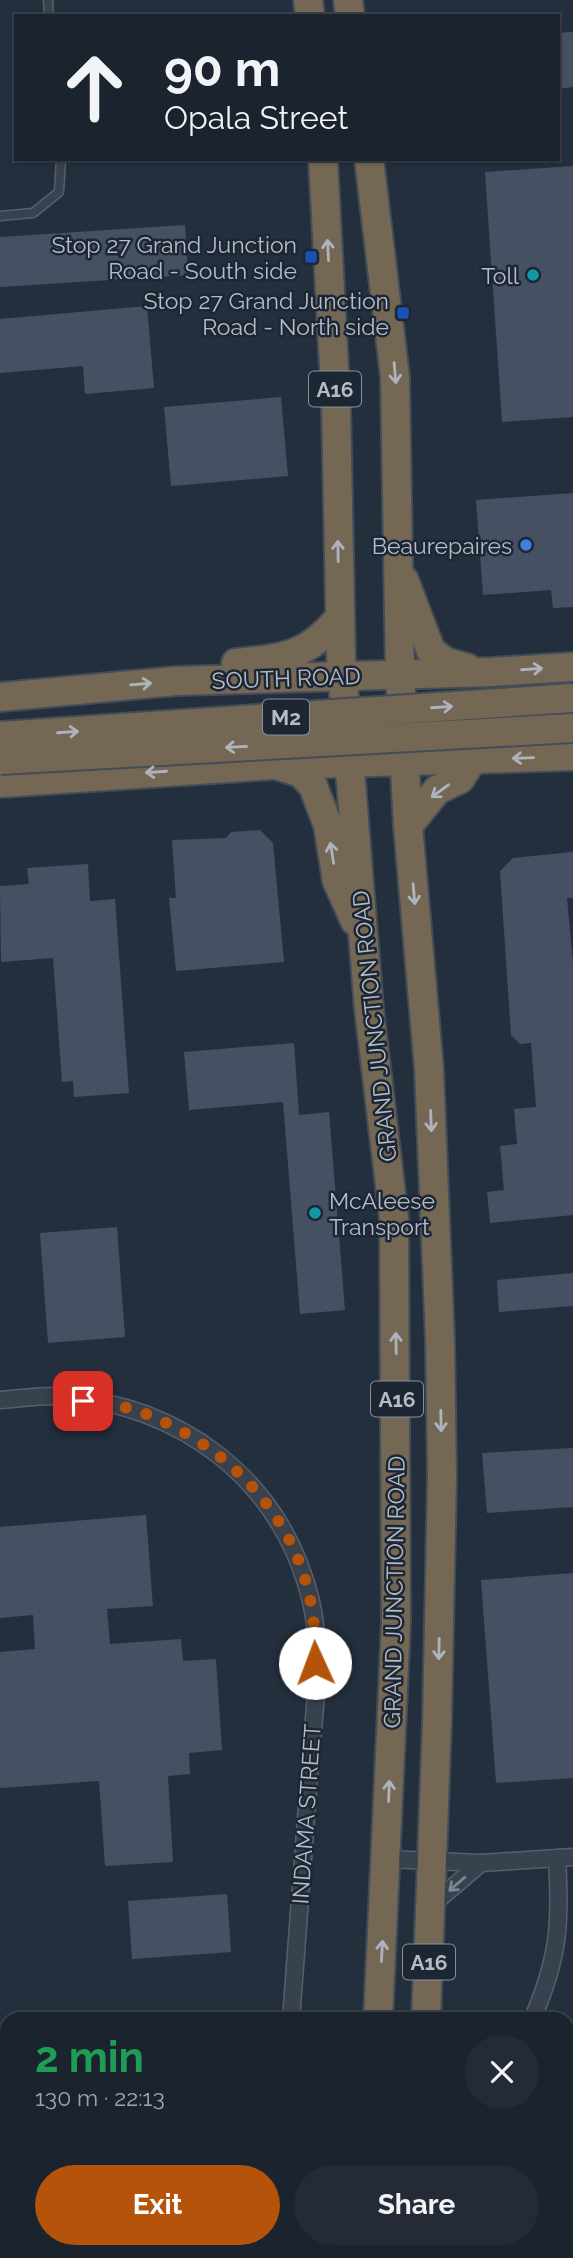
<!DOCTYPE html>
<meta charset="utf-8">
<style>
body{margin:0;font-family:Raleway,sans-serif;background:#242b36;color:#f1f3f6;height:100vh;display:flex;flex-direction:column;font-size:26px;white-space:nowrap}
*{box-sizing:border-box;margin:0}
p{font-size:23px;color:#a0a4aa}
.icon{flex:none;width:38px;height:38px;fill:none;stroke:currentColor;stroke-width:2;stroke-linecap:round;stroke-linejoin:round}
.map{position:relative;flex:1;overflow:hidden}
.sheet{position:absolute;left:0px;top:2012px;width:574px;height:247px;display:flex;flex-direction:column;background:#1b232e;border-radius:21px 21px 0 0;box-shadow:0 2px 5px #0004,0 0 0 2px #39404a}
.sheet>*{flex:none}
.guide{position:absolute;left:14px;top:14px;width:546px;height:147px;border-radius:0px;box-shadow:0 2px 5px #0004,0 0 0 2px #39404a;background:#1b232e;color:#f1f3f6;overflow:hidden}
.pin{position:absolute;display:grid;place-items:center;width:60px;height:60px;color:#fff;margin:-30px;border-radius:14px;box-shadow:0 4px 10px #0006}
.me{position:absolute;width:77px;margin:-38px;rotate:358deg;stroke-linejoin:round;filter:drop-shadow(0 0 5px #0008)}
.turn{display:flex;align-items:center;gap:24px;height:147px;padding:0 35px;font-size:32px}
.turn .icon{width:91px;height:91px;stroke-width:2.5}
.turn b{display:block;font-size:49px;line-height:60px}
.round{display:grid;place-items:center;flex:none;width:74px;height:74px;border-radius:37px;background:#242b36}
.overview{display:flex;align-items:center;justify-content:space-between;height:119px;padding:0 35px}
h1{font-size:42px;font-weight:700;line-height:52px;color:#1e9e55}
.action{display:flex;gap:14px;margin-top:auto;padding:14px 35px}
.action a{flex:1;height:80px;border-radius:42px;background:#b45309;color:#fff;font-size:28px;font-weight:700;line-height:80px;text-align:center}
.action a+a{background:#242b36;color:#f1f3f6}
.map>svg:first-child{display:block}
.building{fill:#455162}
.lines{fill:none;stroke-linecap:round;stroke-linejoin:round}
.lane-casing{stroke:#565f6c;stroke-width:11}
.street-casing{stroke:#565f6c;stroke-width:19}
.highway-casing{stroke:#434c59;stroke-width:32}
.lane{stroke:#38414e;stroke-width:8}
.street{stroke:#38414e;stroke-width:16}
.highway{stroke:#746855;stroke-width:28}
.highway-bridge-casing{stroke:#434c59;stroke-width:32;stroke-linecap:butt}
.highway-bridge{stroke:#746855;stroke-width:28}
.oneway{stroke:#aeb4bd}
.oneway2{stroke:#7c8592}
.route{stroke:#b45309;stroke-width:12;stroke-dasharray:0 21.6}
.transit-dot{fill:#1a4fb4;stroke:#1d2633;stroke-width:2.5}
.culture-dot{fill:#0f9aa8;stroke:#1d2633;stroke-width:2.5}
.shop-dot{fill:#3f7fe0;stroke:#1d2633;stroke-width:2.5}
.labels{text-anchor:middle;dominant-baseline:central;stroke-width:5;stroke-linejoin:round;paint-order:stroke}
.shield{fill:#1d2633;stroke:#878f9c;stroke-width:2}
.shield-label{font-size:21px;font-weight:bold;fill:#b4bcc9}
.poi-label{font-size:23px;fill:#b4bcc9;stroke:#1d2633;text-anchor:end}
.street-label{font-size:23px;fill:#b4bcc9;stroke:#1d2633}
</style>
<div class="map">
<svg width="573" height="2258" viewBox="0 0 573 2258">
<rect width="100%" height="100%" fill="#242f3e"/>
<g class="building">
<path d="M573 32V87L558 89V33Z"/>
<path d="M573 166V417L502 422 485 172Z"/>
<path d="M185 225 188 275 0 287V237Z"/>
<path d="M147 306 154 388 85 394 83 366 0 373V319Z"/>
<path d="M281 397 288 476 171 486 164 407Z"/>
<path d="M573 493V607L553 608 551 590 483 595 476 500Z"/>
<path d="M260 830 273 843 284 962 176 971 169 898H176L172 840 226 838 231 832Z"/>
<path d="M573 852V898H567L573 964V1215L490 1223 487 1192 504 1190 500 1146 517 1144 514 1109 536 1107 531 1043 520 1044 511 1035 500 871 513 858Z"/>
<path d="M88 864 90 901 115 899 129 1093 74 1097 73 1081 62 1082 53 958 1 962 0 886 29 884 27 868Z"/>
<path d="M294 1043 299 1115 329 1112 345 1310 300 1314 283 1102 189 1110 184 1052Z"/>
<path d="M117 1227 125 1337 48 1343 40 1233Z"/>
<path d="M573 1273V1306L499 1312 497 1280Z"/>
<path d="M573 1448V1507L487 1513 482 1453Z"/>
<path d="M146 1515 153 1606 107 1609 110 1644 181 1639 183 1661 216 1659 222 1750 189 1753 190 1774 168 1776 173 1862 105 1866 99 1781 0 1788V1652L35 1649 33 1615 0 1618V1527Z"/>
<path d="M573 1573V1778L496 1783 481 1580Z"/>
<path d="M227 1894 231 1952 132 1959 128 1901Z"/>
</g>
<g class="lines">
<defs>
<g id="lane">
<path d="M48 0 49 16"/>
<path d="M0 216 33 213 59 192 61 159"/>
</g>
<g id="street">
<path d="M0 1400C19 1399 39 1395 58 1396 182 1405 281 1479 311 1601 323 1653 314 1713 310 1765 304 1850 297 1935 291 2020"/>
<path d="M386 1859 481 1863 573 1857"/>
<path d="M432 1905 481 1863"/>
<path d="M532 2020C559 1957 561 1925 557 1858"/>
<path d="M0 2038 7 2037"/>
<path d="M495 2252 496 2258"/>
<path d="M277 2258V2252"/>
</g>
<g id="highway">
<path d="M308 0 310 16"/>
<path d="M348 0 350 16"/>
<path d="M323 159 336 405 341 657 369 1009 394 1219 396 1622 378 2020"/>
<path d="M369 159 395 377 400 674 408 826 429 1069 440 1340 442 1477 437 1722 426 2020"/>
<path d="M404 580 431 651 446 662 467 668"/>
<path d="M236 663C283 658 307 657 338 619"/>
<path d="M0 697 176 681 491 672 573 667"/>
<path d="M279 766 301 773 313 786 328 825 337 881 355 921"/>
<path d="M0 783 273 765 573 756"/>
<path d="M408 826 437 790 460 779 473 759"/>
<path d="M367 2258V2252"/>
<path d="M413 2258V2252"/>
</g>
</defs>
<use href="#lane" class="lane-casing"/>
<use href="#street" class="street-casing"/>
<use href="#highway" class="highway-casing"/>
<use href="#lane" class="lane"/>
<use href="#street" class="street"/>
<use href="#highway" class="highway"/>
<defs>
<g id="highway-bridge">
<path d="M0 736 573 698"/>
<path d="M0 760 573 728"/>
</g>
</defs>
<use href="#highway-bridge" class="highway-bridge-casing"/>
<use href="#highway-bridge" class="highway-bridge"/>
</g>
<defs><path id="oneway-shaft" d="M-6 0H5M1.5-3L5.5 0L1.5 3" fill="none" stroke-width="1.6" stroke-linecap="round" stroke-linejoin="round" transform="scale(1.75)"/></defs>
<g class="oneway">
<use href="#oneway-shaft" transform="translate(328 250) rotate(-93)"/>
<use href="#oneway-shaft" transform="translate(395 373) rotate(85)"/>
<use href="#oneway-shaft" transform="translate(338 551) rotate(-91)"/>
<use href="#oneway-shaft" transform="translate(532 669) rotate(-4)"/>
<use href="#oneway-shaft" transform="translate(141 684) rotate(-5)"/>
<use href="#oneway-shaft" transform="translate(442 707) rotate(-4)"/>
<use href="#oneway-shaft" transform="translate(68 732) rotate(-4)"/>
<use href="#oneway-shaft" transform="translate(236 747) rotate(177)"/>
<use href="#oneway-shaft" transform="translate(523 758) rotate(178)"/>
<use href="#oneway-shaft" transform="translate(156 772) rotate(176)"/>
<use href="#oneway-shaft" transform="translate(440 791) rotate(144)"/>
<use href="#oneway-shaft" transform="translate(332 853) rotate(-99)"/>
<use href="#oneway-shaft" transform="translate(414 894) rotate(85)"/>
<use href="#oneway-shaft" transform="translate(431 1121) rotate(88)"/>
<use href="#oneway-shaft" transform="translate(396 1343) rotate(-91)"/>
<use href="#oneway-shaft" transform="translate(441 1421) rotate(89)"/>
<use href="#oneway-shaft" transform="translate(439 1649) rotate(91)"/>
<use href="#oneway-shaft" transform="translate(389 1791) rotate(-88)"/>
<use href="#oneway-shaft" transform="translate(382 1951) rotate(-87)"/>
</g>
<use class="oneway2" href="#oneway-shaft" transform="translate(457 1884) rotate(139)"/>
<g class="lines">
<path class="route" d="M83 1401C100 1404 120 1405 136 1410 223 1442 294 1511 311 1604 315 1623 314 1643 315 1663"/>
</g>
<g class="transit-dot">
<rect x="304" y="250" width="14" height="14" rx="3.5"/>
<rect x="396" y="306" width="14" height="14" rx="3.5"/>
</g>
<g class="culture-dot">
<circle cx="533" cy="275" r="7"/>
<circle cx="315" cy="1213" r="7"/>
</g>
<circle class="shop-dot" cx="526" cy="545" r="7"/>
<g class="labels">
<g class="shield">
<rect x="309" y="371.5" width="52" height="35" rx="5"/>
<rect x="263" y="699.5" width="46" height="35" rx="5"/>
<rect x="371" y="1381.5" width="52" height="35" rx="5"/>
<rect x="403" y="1944.5" width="52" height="35" rx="5"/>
</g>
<g class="shield-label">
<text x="335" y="389">A16</text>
<text x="286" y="717">M2</text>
<text x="397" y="1399">A16</text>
<text x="429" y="1962">A16</text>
</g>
<g class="poi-label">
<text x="297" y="244">Stop 27 Grand Junction<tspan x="297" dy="26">Road - South side</tspan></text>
<text x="519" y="275">Toll</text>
<text x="389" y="300">Stop 27 Grand Junction<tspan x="389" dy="26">Road - North side</tspan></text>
<text x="512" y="545">Beaurepaires</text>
<text x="329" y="1200" text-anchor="start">McAleese<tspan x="329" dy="26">Transport</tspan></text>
</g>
<g class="street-label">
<text transform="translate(286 678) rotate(-2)">SOUTH ROAD</text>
<text transform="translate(374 1026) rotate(-96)">GRAND JUNCTION ROAD</text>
<text transform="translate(394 1592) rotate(-89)">GRAND JUNCTION ROAD</text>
<text transform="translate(306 1814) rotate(-86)">INDAMA STREET</text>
</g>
</g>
</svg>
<div class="pin" style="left:83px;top:1401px;background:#d93025"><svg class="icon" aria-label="arrive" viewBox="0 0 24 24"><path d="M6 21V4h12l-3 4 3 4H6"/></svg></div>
<svg class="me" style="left:315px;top:1663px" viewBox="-20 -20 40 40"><circle r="19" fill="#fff"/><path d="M0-13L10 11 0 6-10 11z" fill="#b45309"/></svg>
<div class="guide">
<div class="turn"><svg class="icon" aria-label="ahead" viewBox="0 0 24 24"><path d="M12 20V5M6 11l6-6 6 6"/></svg><div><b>90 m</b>Opala Street</div></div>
</div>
<section class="sheet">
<div class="overview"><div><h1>2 min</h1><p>130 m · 22:13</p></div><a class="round"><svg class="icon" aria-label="close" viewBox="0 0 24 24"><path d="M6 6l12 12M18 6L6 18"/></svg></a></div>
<div class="action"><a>Exit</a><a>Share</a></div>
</section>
</div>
